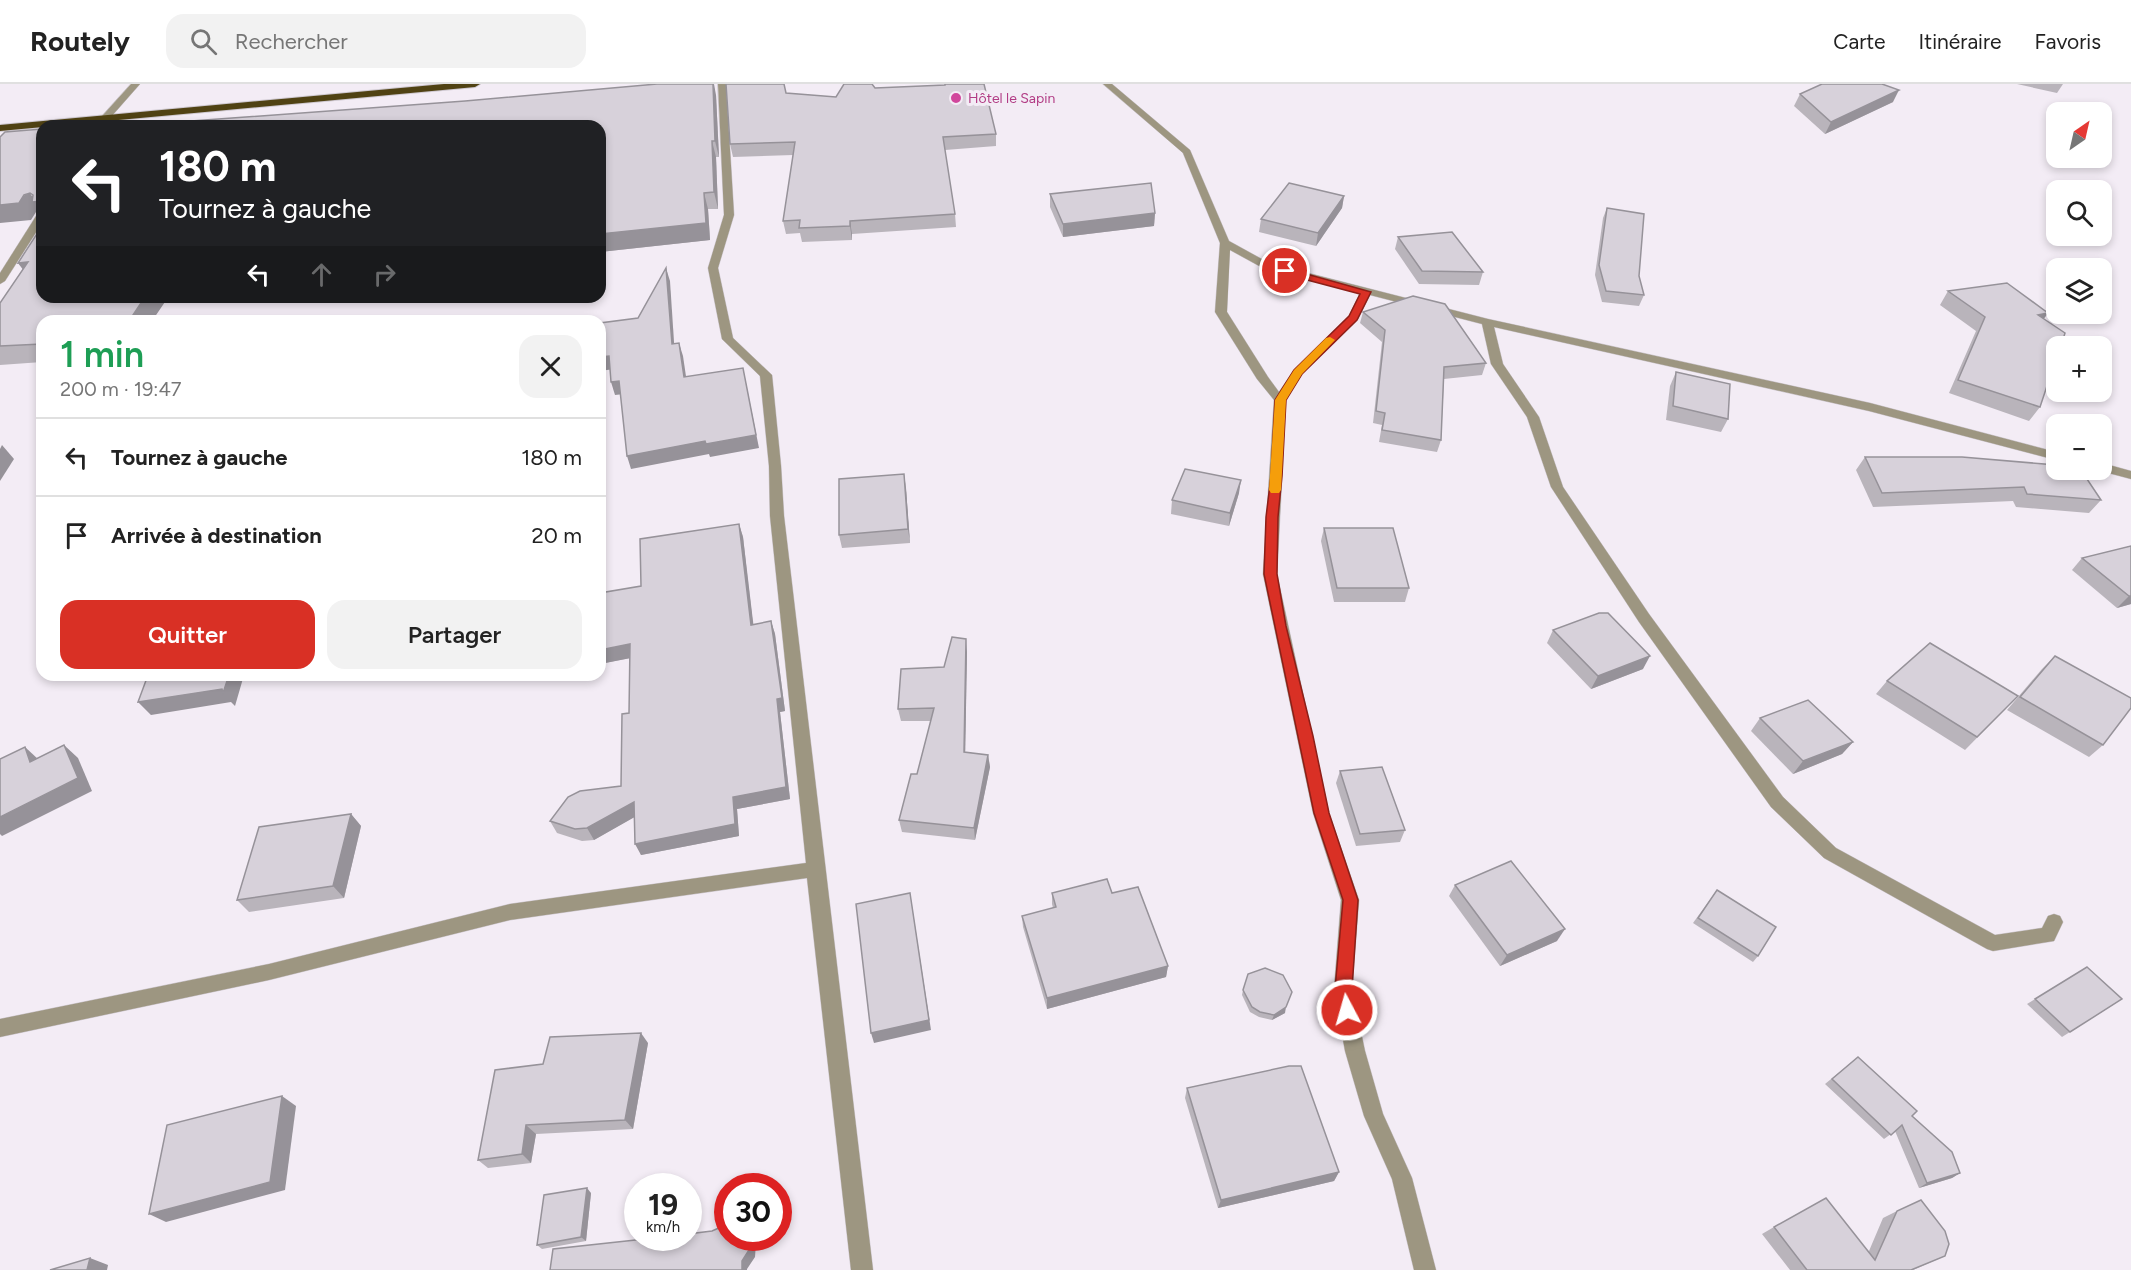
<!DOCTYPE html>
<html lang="fr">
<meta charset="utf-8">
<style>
body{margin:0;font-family:Figtree,sans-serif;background:#f2f2f2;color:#222;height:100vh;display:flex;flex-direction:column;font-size:22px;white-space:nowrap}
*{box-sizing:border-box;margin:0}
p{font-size:20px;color:#767676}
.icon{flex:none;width:33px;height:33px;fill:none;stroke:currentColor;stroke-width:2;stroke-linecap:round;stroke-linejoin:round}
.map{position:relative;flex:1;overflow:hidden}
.details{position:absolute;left:36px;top:231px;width:570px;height:366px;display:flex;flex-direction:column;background:#fff;border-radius:18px;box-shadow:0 3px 9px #0003}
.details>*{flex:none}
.hud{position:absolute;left:36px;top:36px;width:570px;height:183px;border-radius:18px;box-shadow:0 3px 9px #0003;background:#202124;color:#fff;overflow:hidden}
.needle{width:39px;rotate:34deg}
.buttons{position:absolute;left:2046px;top:18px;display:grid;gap:12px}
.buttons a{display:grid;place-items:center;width:66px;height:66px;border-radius:12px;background:#fff;box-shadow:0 3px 9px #0003;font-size:30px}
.speed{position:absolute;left:624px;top:1089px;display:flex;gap:12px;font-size:30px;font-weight:700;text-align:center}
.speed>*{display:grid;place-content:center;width:78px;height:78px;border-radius:50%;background:#fff;box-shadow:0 3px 9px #0003;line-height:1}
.speed small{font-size:15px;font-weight:400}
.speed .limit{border:9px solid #d22;background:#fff;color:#111}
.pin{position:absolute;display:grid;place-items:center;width:51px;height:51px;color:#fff;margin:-26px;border:3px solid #fff;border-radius:50%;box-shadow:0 2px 6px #0007}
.me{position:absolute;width:66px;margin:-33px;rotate:354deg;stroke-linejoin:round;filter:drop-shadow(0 0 4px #0008)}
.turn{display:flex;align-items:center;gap:21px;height:126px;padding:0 24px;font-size:27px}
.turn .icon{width:78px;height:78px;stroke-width:2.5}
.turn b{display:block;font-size:42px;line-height:51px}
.lanes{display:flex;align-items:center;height:57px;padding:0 24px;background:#0003;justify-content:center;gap:30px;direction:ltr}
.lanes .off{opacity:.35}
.round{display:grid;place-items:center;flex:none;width:63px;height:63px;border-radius:18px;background:#f2f2f2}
.summary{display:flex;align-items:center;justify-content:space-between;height:102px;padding:0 24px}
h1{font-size:36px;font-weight:600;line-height:45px;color:#1e9e55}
.action{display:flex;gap:12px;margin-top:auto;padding:12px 24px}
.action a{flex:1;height:69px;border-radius:18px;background:#d93025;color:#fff;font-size:24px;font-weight:600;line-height:69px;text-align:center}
.action a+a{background:#f2f2f2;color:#222}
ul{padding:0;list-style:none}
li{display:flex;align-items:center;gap:18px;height:78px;padding:0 24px;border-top:2px solid #e0e0e0}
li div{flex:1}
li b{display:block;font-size:22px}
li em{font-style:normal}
header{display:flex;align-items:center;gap:36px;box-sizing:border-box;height:84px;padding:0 30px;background:#fff;border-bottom:2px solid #e0e0e0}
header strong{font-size:28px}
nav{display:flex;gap:33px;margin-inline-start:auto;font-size:21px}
.search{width:420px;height:54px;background:#f2f2f2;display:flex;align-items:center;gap:15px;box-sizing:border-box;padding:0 21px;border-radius:18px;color:#767676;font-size:22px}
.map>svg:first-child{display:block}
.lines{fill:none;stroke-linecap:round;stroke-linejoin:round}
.minor-casing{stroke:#cfc9d1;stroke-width:1}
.trunk-casing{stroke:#cfc9d1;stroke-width:2}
.minor{fill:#9d9681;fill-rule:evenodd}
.trunk{fill:#504213;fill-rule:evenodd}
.wall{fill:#b9b4bb}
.shaded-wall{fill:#969299}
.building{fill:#d7d1da;stroke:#969299;stroke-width:1.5}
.route{fill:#d93025;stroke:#8d1f18;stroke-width:1.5}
.slow{fill:#f59e0b}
.hotel-dot{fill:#d1479c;stroke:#f3ecf5;stroke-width:2}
.labels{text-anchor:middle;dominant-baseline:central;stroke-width:6;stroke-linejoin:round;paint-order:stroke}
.far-hotel-label{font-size:14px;fill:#b23c85;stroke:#f3ecf5;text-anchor:start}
</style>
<header>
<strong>Routely</strong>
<div class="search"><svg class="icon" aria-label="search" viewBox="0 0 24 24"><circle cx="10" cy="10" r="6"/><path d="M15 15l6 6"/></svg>Rechercher</div>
<nav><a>Carte</a><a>Itinéraire</a><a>Favoris</a></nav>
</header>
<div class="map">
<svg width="2131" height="1186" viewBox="0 0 2131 1186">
<rect width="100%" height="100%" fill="#f3ecf5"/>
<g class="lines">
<defs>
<g id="minor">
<path d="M131 0H140L103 42H93Z"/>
<path d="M718 0H726L734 131 718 184 733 254 772 291 781 382 784 432 873 1186H851L807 794 510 836 269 896 0 953V935L269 880 510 820 806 779 770 432 769 382 760 292 722 255 708 184 724 131Z"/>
<path d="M1103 0H1112L1190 66 1229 157 1269 179 1488 235 1870 319 2056 368V376L1869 327 1494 243 1503 280 1539 333 1563 403 1649 530 1783 713 1836 764 1995 851 2042 844 2048 832 2054 830 2060 832 2063 838 2054 857 1993 867 1987 865 1824 774 1771 723 1639 538 1551 403 1527 333 1491 280 1482 240 1370 211 1358 235 1302 290 1286 316 1277 490 1329 729 1359 816 1352 905 1365 967 1383 1030 1412 1094 1436 1186H1414L1392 1095 1364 1032 1345 967 1334 905 1341 816 1313 729 1263 490 1274 316 1257 295 1215 228 1220 159 1183 69ZM1230 166 1261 183 1360 209 1349 232 1294 286 1279 308 1268 293 1227 228Z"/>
<path d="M42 128V139L5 197 0 200V189L38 129Z"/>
<path d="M2102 379 2131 387V395L2097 386H2102Z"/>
</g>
<path id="trunk" d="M444 0H480L475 3 0 47V41Z"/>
</defs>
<use href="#minor" class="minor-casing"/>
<use href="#trunk" class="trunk-casing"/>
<use href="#minor" class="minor"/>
<use href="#trunk" class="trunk"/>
</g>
<g class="wall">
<path d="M2017 0H2063L2057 9Z"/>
<path d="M945 1 996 50V62L945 66 955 130 956 143 852 150V156L802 158 800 149 786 150 783 137 793 71 733 73 730 60 786 9 836 13 875 4Z"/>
<path d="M1800 10 1893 18 1825 50 1794 22Z"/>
<path d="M716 11 719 73H716L718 125H708L710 156 600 168V42Z"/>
<path d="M1050 110 1155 129 1154 142 1063 153 1050 123Z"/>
<path d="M1344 112 1342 124 1316 162 1259 148 1261 135Z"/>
<path d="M1607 124 1644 211 1639 222 1602 218 1595 191 1603 134Z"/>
<path d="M1398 153 1483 188 1479 201 1419 200 1395 165Z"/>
<path d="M18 179 167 215 42 237V278L0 281V219L23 185Z"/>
<path d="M1948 207 2048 229 2044 235 2040 323 2029 337 1949 309 1976 247 1940 221Z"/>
<path d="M1363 228 1486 279 1482 291 1444 295 1441 356 1437 368 1379 358 1382 341 1373 339 1382 258 1360 239Z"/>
<path d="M1676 288 1728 335 1721 348 1666 336 1670 302Z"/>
<path d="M1865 373 2101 416 2089 429 2016 423 2013 417 1873 423 1856 386Z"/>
<path d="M906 404 910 459 842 464 839 451Z"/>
<path d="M1239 409 1229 442 1171 430 1172 416Z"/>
<path d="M739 440 743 453 753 541 771 537 775 550 785 627 780 628 790 715 737 725 739 752 641 771 634 733 594 756 582 757 557 749 550 737 621 702 629 629 630 574 600 580 641 502Z"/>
<path d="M1324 444 1409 504 1405 518H1334L1321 457Z"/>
<path d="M2131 462V520L2117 524 2072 486 2082 474Z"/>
<path d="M1553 546 1643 585 1591 605 1547 559Z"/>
<path d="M967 568 965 668 988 671 990 683 975 756 902 748 899 736 917 690 931 637H901L898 625Z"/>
<path d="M2055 572 2103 661 2089 673 2007 626 2042 585Z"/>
<path d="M1887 597 2018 612 1965 666 1876 610Z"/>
<path d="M1760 634 1853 658 1842 670 1793 690 1751 647Z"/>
<path d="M1340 687 1405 746 1400 758 1356 762 1336 699Z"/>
<path d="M351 730 361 742 344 814 249 828 237 816Z"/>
<path d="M1455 801 1557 857 1500 882 1449 812Z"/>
<path d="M1717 806 1758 872 1753 878 1693 839Z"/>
<path d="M1052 809H1112L1168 882 1166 893 1047 925 1023 843 1022 832 1053 824 1052 820Z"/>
<path d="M1243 906 1285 929 1272 936 1259 933 1250 928 1242 911Z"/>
<path d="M2035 915H2122L2062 953 2027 920Z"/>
<path d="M648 959 633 1045 536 1050 531 1079 488 1084 478 1076 543 980Z"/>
<path d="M1858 973 1912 1032 1960 1089 1952 1094 1919 1104 1895 1047 1884 1055 1825 1000Z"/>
<path d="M1187 1004 1339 1088 1334 1097 1218 1124 1185 1014Z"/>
<path d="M591 1109 586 1157 542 1165 537 1161Z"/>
<path d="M1897 1127 1945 1172 1913 1186H1790L1762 1150 1774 1143 1869 1167 1883 1134Z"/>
</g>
<g class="shaded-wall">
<path d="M713 0H714L716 11 719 73 715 57Z"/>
<path d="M1899 6 1893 18 1825 50 1831 38Z"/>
<path d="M712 57 716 73 718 125 714 108Z"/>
<path d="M30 109 35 117H42V131L39 127 36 128 31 136 0 139V121Z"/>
<path d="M704 109 708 125 710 156 600 168V150Z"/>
<path d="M1344 112 1342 124 1316 162 1318 149Z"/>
<path d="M1155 129 1154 142 1063 153V140Z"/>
<path d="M850 137 852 150V156L850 142Z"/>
<path d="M28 178 31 196 18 179Z"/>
<path d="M666 184 670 197 675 273 672 260Z"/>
<path d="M145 213H188L167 215 152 237H129Z"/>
<path d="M2048 229 2038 242V231Z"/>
<path d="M679 259 683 272 688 306 684 293Z"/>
<path d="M609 272 614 285 600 287V273Z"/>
<path d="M743 284 759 364 710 373 709 370 631 385 627 372Z"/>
<path d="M619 297 624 310 615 311 611 298Z"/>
<path d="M2 361 14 375 0 397V365Z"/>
<path d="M904 390 906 404 910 459 908 445Z"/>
<path d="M1241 396 1239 409 1229 442 1230 429Z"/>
<path d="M739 440 743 453 755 554 751 541Z"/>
<path d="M2129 512H2131V520L2117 524Z"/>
<path d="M771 537 775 550 785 627 780 628 790 715 737 725 739 752 641 771 635 760 733 713 777 615Z"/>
<path d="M966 555 967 568 965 681 964 668Z"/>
<path d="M630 560 636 573 600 580V566Z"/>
<path d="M1650 572 1643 585 1591 605 1598 592Z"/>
<path d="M229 591H244L235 622 231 618 151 631 138 618Z"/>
<path d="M1853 658 1842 670 1793 690 1803 677Z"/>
<path d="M64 661 78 674 92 707 2 752 0 750V733Z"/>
<path d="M25 663 39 676 30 678Z"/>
<path d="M988 671 990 683 975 756 974 744Z"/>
<path d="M634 718 640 730 594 756 587 744Z"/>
<path d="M351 730 361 742 344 814 333 802Z"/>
<path d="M910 809 931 946 874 959 871 949Z"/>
<path d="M1565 845 1557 857 1500 882 1507 871Z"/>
<path d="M1168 882 1166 893 1047 925V914Z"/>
<path d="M1286 923 1285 929 1272 936 1274 931Z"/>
<path d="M641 949 648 959 633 1045 625 1036Z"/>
<path d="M282 1012 296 1022 285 1106 166 1138 149 1130Z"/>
<path d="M526 1041 536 1050 531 1079 522 1070Z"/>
<path d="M1339 1088 1334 1097 1218 1124 1221 1116Z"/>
<path d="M1960 1089 1952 1094 1919 1104 1927 1099Z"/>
<path d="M587 1104 591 1109 586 1157 581 1153Z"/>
<path d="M750 1154H751L756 1159 755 1173 747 1185V1186H742V1177Z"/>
<path d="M90 1174 108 1181 107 1186H87Z"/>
</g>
<g class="building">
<path d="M657 0H713L715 57H712L714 108 704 109 706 139 600 150V42H143L191 37 465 17Z"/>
<path d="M726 0H784L786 9 836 13 844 0H872L875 4 945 1V0H984L996 50 943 53 955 130 850 137V142L799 144 800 136 783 137 795 58 730 60Z"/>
<path d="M1822 0H1882L1899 6 1831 38 1800 10Z"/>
<path d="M42 45V117L32 118 33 111 30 109 24 111 19 119 0 121V53L5 48Z"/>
<path d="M1151 99 1155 129 1063 140 1050 110Z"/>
<path d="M1289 99 1344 112 1318 149 1261 135Z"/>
<path d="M1607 124 1644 130 1639 192 1644 211 1606 207 1599 181Z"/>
<path d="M42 142V213H145L129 237H42V260L0 262V219L28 178 18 179Z"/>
<path d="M1452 148 1483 188 1422 187 1398 153Z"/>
<path d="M666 184 672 260 679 259 684 293 743 284 756 351 706 360 705 357 627 372 619 297 611 298 609 272 600 273V239L638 234Z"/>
<path d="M2007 199 2048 229 2038 231 2065 249 2061 262H2056V275L2040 323 1958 296 1985 233 1948 207Z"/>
<path d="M1413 212 1445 220 1486 279 1444 283 1441 356 1382 346 1385 329 1376 327 1385 246 1363 228Z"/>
<path d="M1676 288 1730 300 1728 335 1673 322Z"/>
<path d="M1865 373H1962L2056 381V386H2081L2101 416 2027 410 2024 403 1882 409Z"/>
<path d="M1185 385 1241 396 1230 429 1172 416Z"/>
<path d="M904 390 908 445 839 451V395Z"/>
<path d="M739 440 751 541 771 537 782 614 777 615 786 703 733 713 735 740 635 760 634 718 587 744 575 745 550 737 568 713 580 707 621 702 622 630 629 629 630 560 600 566V509L641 502 640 455Z"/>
<path d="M1324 444H1393L1409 504H1337Z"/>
<path d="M2131 462V512H2129L2082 474Z"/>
<path d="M1599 529H1608L1650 572 1598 592 1553 546Z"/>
<path d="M952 553 966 555 964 668 988 671 974 744 899 736 911 690H917L934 624 898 625 901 585 944 583Z"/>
<path d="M1930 559 2018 612 1977 653 1887 597Z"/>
<path d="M2055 572 2131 614V624L2103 661 2020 613Z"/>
<path d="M148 591H229L223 609 222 605 138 618Z"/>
<path d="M1808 616 1853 658 1803 677 1760 634Z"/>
<path d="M64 661 78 694 0 733V675L25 663 30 678Z"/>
<path d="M1382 683 1405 746 1360 750 1340 687Z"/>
<path d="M351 730 333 802 237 816 259 743Z"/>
<path d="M1511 777 1565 845 1507 871 1455 801Z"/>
<path d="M1107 795 1112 809 1138 803 1168 882 1047 914 1022 832 1056 823 1052 809Z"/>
<path d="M1717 806 1776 843 1758 872 1698 834Z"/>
<path d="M910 809 929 936 871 949 856 820Z"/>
<path d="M2087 883 2122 915 2070 948 2035 915Z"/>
<path d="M1265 884 1283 891 1292 908 1286 923 1274 931 1260 928 1252 923 1243 906 1248 890Z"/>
<path d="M641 949 625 1036 526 1041 522 1070 478 1076 495 986 543 980 550 953Z"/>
<path d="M1858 973 1917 1027 1912 1032 1952 1068 1960 1089 1927 1099 1902 1041 1891 1051 1832 995Z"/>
<path d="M1289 982H1301L1339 1088 1221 1116 1187 1004Z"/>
<path d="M282 1012 270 1098 149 1130 167 1041Z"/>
<path d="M587 1104 581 1153 537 1161 544 1111Z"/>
<path d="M1826 1114 1875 1176 1897 1127 1921 1116 1945 1147 1949 1160 1945 1172 1911 1186H1807L1774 1143Z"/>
<path d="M728 1140V1154H750L749 1166 742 1177V1186H550L553 1165 654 1154H688V1150L712 1147Z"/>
<path d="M90 1174 87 1186H50Z"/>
</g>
<path class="route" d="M1285 184 1371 208 1357 236 1302 290 1286 316 1282 392 1278 433 1277 490 1286 542 1313 652 1329 729 1358 816 1352 905 1356 926 1353 931 1347 934 1341 931 1335 905 1343 816 1314 729 1264 490 1266 433 1271 392 1275 316 1294 286 1349 232 1360 210 1281 189 1280 187Z"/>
<path class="slow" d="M1330 253 1335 256 1302 290 1286 316 1281 406 1279 409H1271L1269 406 1275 316 1294 286 1326 254Z"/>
<circle class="hotel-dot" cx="956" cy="14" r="6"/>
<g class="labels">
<g class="far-hotel-label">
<text x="968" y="14">Hôtel le Sapin</text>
</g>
</g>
</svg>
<div class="buttons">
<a><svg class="needle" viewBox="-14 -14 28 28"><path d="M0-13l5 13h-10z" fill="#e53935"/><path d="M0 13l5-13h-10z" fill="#767676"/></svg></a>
<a><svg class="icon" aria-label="search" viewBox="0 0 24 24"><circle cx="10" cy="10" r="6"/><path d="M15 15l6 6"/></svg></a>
<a><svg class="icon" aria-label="layers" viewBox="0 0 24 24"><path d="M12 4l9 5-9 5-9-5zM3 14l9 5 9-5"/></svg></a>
<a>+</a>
<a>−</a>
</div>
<div class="speed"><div>19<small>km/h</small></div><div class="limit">30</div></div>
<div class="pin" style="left:1285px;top:187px;background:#d93025"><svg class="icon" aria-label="arrive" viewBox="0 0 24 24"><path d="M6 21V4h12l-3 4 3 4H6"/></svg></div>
<svg class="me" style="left:1347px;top:926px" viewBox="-20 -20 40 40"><circle r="17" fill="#d93025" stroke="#fff" stroke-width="3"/><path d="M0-11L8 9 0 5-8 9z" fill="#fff"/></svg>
<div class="hud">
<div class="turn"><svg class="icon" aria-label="left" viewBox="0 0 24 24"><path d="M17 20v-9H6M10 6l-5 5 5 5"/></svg><div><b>180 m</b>Tournez à gauche</div></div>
<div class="lanes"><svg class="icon" aria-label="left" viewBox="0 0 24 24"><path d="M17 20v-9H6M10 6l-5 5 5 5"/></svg><svg class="icon off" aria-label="ahead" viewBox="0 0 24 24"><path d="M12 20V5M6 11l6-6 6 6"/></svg><svg class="icon off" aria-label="right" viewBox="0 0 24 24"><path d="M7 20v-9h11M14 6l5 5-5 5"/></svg></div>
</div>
<section class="details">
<div class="summary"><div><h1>1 min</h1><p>200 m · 19:47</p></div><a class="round"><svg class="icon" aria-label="close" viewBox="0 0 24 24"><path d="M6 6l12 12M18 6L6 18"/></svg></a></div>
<ul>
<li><svg class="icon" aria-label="left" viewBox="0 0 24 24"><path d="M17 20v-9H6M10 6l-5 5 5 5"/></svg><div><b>Tournez à gauche</b></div><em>180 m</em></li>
<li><svg class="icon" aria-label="arrive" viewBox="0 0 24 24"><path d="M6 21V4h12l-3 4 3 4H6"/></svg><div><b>Arrivée à destination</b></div><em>20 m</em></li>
</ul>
<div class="action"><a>Quitter</a><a>Partager</a></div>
</section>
</div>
